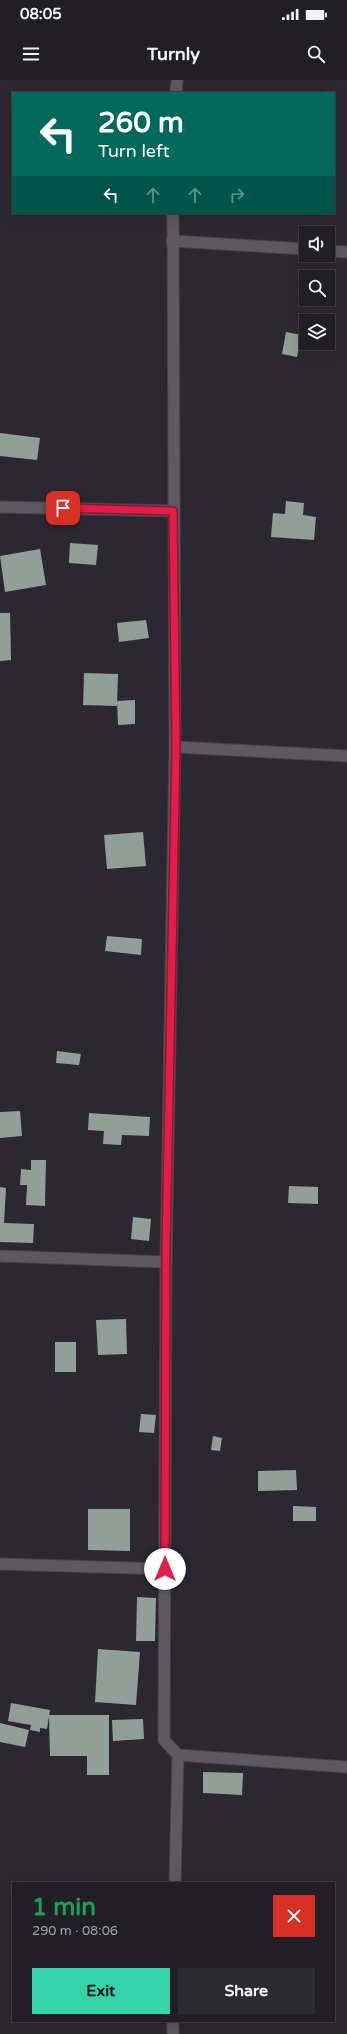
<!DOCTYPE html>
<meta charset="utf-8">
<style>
body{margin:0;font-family:"Varela Round",sans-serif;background:#2d2b32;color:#f1f3f6;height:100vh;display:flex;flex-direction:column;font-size:15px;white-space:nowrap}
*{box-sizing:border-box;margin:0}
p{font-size:13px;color:#a2a2a7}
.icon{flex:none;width:22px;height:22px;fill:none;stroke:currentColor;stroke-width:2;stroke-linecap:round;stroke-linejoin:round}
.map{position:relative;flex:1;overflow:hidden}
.panel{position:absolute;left:12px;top:1802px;width:323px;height:140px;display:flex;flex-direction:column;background:#211e25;border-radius:0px;box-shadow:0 4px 16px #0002,0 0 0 1px #3e3c42}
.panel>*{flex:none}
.banner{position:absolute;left:12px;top:12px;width:323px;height:122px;border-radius:0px;box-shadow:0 4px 16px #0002,0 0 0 1px #3e3c42;background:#00695c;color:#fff;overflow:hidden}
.controls{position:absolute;left:299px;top:146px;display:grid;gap:8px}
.controls a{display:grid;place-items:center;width:36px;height:36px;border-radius:0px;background:#211e25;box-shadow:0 4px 16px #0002,0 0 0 1px #3e3c42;font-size:20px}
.pin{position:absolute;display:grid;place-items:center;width:34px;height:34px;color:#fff;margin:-17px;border-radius:8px;box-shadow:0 2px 6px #0006}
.me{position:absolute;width:44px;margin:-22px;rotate:0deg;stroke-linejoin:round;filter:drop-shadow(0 0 3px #0008)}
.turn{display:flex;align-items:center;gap:14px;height:84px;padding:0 20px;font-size:18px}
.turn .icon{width:52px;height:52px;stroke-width:2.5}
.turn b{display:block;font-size:28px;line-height:34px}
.lanes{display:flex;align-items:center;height:38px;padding:0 20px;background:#0003;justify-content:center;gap:20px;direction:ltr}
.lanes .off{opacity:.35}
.round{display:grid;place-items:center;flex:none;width:42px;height:42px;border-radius:0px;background:#2d2b32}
.summary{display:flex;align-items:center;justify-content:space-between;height:68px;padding:0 20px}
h1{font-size:24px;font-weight:700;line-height:30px;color:#1e9e55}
.action{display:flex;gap:8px;margin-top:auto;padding:8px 20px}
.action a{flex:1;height:46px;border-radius:0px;background:#34d4a8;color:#111;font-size:16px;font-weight:700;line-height:46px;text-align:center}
.action a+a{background:#2d2b32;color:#f1f3f6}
.status{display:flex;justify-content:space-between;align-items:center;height:28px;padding:0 20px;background:#211e25;direction:ltr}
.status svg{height:11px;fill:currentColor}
header{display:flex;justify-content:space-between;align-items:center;height:52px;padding:0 20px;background:#211e25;font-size:18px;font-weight:700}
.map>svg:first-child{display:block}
.building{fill:#929f99}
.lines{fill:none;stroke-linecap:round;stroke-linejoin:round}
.minor-casing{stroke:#46434b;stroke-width:13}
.minor{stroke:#5d5963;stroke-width:11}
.route-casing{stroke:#92132f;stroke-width:10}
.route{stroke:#e11d48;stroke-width:7}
</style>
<div class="status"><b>08:05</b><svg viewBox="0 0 49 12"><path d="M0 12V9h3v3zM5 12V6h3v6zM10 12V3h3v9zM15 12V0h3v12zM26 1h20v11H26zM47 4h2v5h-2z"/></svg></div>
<header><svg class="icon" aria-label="menu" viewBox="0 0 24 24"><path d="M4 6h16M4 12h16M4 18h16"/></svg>Turnly<svg class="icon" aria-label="search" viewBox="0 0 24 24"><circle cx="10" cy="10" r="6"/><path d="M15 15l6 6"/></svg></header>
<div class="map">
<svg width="347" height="1954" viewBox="0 0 347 1954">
<rect width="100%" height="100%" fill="#2c2831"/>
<g class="building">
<path d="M286 252 302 255 297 277 282 274Z"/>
<path d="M0 353 40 358 37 380 0 376Z"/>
<path d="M286 421 304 423 303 435 316 437 314 460 271 457 273 433 285 434Z"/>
<path d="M70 463 98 465 96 485 69 483Z"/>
<path d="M40 469 46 505 5 512 0 476Z"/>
<path d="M0 533H10L11 580 0 581Z"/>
<path d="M146 540 149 558 119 562 117 543Z"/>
<path d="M84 593 118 594 117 626 83 625Z"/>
<path d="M135 620V644L118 645 117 621Z"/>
<path d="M143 752 146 786 107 789 104 755Z"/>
<path d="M107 856 142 859 141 875 105 871Z"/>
<path d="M57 971 81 974 79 985 56 983Z"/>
<path d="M20 1031 22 1056 0 1058V1032Z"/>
<path d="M89 1033 150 1037 149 1056 122 1055 121 1065 103 1064 104 1051 88 1050Z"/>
<path d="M31 1080H46L45 1126 26 1125 27 1105H20L21 1089 31 1090Z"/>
<path d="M289 1106 318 1107V1124L288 1123Z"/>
<path d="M0 1107 6 1108 4 1143 34 1144 33 1163 0 1162Z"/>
<path d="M133 1137 151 1139 149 1161 131 1159Z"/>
<path d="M126 1239 127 1274 98 1275 96 1240Z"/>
<rect x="55" y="1262" width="21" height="30"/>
<path d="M141 1334 156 1335 154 1353 139 1352Z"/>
<path d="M213 1356 222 1358 220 1371 211 1370Z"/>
<path d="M296 1390 297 1410 258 1411V1391Z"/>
<path d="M293 1426 316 1427V1441H293Z"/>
<path d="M88 1429H130V1471L88 1470Z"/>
<path d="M137 1517 156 1518 155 1561H136Z"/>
<path d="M98 1569 140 1572 136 1625 95 1622Z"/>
<path d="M11 1623 50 1630 47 1649 40 1648V1652L30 1650 31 1645 8 1641Z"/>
<path d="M49 1635H109V1695H87V1676H50Z"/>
<path d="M143 1639 144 1659 113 1661 112 1640Z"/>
<path d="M0 1643 29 1650 25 1667 0 1662Z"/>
<path d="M203 1692 243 1693 242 1715 203 1713Z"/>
</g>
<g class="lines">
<defs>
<g id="minor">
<path d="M176 13 177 0"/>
<path d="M173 133 175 667 166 1182 164 1660 178 1675 175 1803"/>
<path d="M172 161 306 169"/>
<path d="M328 171 347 172"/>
<path d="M0 427 173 431"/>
<path d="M175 667 347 676"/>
<path d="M0 1176 166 1182"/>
<path d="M0 1484 165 1489"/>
<path d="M178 1675 347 1687"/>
<path d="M173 1954V1941"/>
</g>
</defs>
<use href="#minor" class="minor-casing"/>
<use href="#minor" class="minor"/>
</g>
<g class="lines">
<defs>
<path id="route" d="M63 428 173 431 176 667 166 1166 165 1489"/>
</defs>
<use href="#route" class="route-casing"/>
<use href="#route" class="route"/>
</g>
</svg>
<div class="controls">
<a><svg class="icon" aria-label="sound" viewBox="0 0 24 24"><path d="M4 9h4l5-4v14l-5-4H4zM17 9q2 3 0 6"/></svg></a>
<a><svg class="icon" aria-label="search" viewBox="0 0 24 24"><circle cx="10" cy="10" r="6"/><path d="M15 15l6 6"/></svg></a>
<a><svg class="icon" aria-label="layers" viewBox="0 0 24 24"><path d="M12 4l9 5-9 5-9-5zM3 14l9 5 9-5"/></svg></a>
</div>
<div class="pin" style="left:63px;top:428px;background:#d93025"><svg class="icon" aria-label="arrive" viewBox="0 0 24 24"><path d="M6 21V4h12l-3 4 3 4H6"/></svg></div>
<svg class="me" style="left:165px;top:1489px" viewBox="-20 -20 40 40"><circle r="19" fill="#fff"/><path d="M0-13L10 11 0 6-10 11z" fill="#e11d48"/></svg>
<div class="banner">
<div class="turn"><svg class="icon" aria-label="left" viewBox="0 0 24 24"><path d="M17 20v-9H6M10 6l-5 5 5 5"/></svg><div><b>260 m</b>Turn left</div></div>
<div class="lanes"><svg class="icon" aria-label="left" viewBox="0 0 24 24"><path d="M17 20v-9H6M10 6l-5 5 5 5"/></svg><svg class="icon off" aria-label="ahead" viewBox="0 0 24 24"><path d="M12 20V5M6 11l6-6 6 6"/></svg><svg class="icon off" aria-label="ahead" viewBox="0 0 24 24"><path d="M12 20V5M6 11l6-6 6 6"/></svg><svg class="icon off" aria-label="right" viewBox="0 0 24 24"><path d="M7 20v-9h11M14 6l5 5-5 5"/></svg></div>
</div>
<section class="panel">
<div class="summary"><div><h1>1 min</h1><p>290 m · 08:06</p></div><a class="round" style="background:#d93025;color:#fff"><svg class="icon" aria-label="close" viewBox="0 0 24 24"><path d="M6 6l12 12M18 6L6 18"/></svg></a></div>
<div class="action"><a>Exit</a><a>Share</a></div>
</section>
</div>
